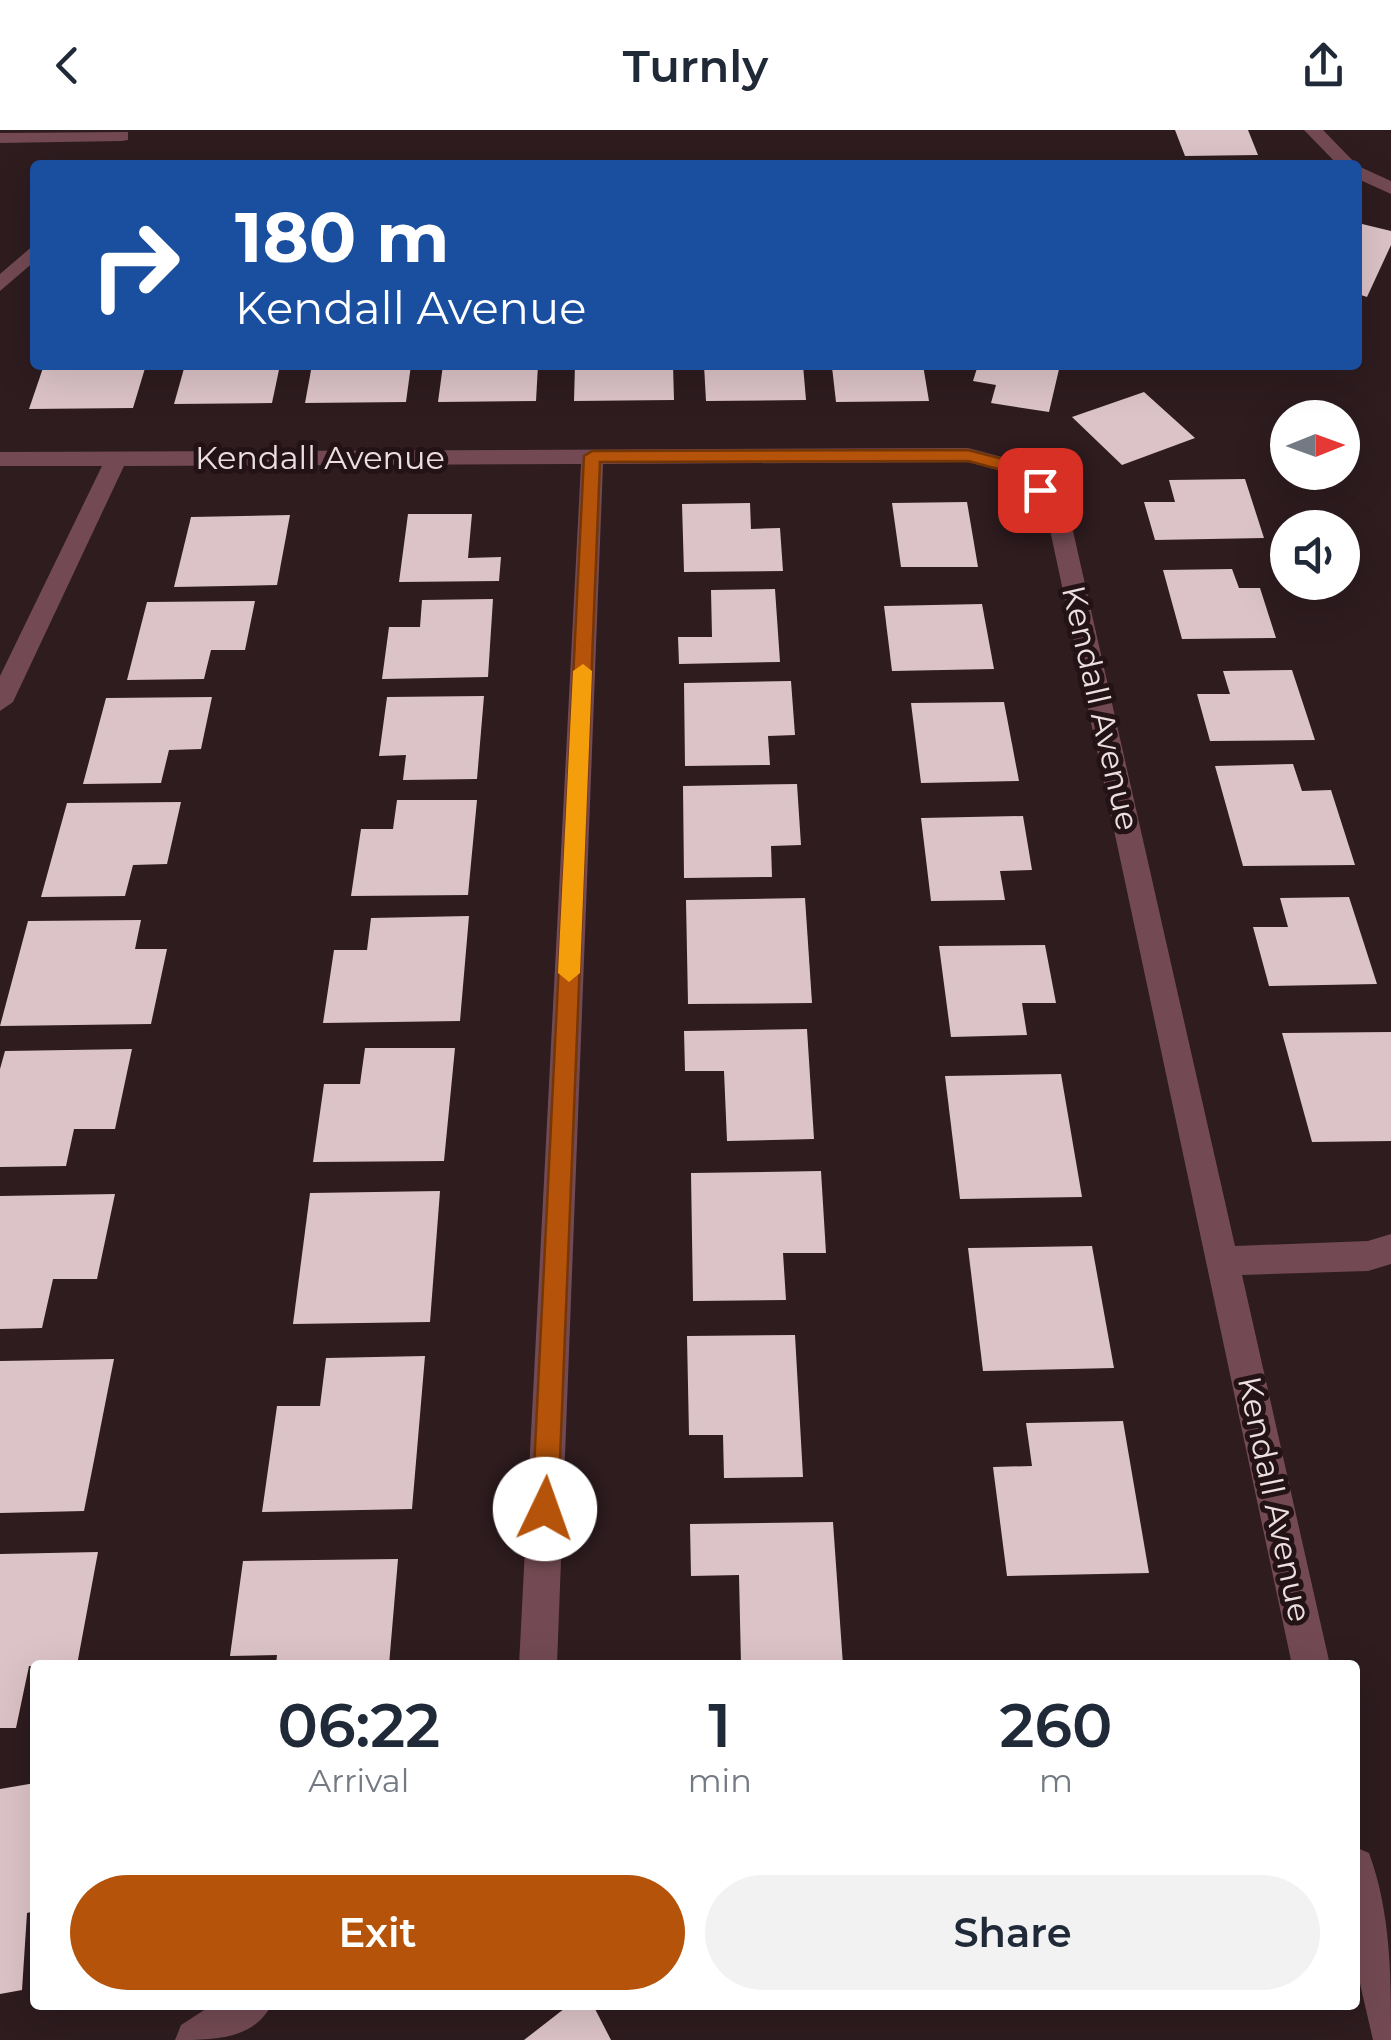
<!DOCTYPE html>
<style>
body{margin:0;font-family:Montserrat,sans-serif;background:#f2f2f3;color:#1f2937;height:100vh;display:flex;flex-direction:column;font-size:38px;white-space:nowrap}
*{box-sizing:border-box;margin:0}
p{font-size:32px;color:#747a83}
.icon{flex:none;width:55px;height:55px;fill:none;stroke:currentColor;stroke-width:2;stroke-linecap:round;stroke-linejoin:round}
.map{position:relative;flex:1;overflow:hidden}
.drawer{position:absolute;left:30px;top:1530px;width:1330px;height:350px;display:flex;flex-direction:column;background:#fff;border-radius:10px;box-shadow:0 10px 40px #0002}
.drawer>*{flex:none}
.top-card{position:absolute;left:30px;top:30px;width:1332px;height:210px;border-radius:10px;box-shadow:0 10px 40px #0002;background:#1a4fa0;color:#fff;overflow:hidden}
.needle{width:65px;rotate:89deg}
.buttons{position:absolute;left:1270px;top:270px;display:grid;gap:20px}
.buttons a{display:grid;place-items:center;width:90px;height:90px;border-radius:50%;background:#fff;box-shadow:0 10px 40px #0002;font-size:50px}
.pin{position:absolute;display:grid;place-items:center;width:85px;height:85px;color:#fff;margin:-42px;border-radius:20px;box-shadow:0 5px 15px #0006}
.me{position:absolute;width:110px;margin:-55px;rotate:3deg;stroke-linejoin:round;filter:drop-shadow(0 0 8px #0008)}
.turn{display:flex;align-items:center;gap:35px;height:210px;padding:0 40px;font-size:45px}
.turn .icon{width:130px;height:130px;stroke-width:2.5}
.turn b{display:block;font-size:70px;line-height:85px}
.eta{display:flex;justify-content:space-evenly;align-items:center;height:170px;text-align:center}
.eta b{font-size:60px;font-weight:600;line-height:70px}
.action{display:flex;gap:20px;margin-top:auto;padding:20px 40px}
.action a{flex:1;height:115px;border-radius:60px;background:#b45309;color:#fff;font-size:40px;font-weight:600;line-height:115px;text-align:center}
.action a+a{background:#f2f2f3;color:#1f2937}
header{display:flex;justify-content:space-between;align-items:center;height:130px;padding:0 40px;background:#fff;font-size:45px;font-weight:600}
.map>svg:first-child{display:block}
.building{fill:#dcc3c7}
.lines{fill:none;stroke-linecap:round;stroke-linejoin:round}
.minor{fill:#734a53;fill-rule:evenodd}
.route{fill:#b45309;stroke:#753606;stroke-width:2.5}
.slow{fill:#f59e0b}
.labels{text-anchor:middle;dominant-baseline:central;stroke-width:10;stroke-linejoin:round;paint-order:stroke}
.street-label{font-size:32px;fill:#ecdfe1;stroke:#241316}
</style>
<header><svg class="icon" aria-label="back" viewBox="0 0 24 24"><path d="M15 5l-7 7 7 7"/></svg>Turnly<svg class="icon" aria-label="share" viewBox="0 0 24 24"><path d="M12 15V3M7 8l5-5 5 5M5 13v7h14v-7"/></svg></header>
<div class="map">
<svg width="1391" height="1910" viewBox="0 0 1391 1910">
<rect width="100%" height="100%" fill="#2e1c1f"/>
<g class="building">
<path d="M1175 0H1248L1258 25 1185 26Z"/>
<path d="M1358 93 1391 101V115L1367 167 1358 164Z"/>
<path d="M44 235H146L133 278 29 279Z"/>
<path d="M185 235H280L272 273 174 274Z"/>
<path d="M312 235H411L406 272 305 273Z"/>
<path d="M443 235H538L536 271 438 272Z"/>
<path d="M575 235H673L674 270 574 271Z"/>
<path d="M704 235H803L806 270 706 271Z"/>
<path d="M923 235 929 271 836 272 832 237Z"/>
<path d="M978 235H1060L1049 282 991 273 996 255 973 251Z"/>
<path d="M1144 262 1195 308 1122 335 1072 287Z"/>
<path d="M1245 349 1264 408 1155 410 1144 372H1175L1169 350Z"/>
<path d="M967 372 978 437H901L892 373Z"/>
<path d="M750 373 751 399 780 398 783 441 684 442 682 374Z"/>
<path d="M408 384H472L468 428 501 427 499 451 399 452Z"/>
<path d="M290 385 277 455 174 457 191 387Z"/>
<path d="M1232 439 1239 458H1260L1276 508 1182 509 1163 440Z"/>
<path d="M775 459 780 532 679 534 678 507H712L711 460Z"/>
<path d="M493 469 488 547 382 549 389 497H420L422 470Z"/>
<path d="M255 471 245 520H211L204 549 127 550 147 472Z"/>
<path d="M982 474 994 539 892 541 884 476Z"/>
<path d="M1292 540 1315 610 1210 611 1197 564H1230L1223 541Z"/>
<path d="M791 551 795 605 768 606 770 635 685 636 684 553Z"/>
<path d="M484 566 477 649 403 650 406 625 379 626 387 567Z"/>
<path d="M212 567 201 619 169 620 161 653 83 654 106 568Z"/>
<path d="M1004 572 1019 651 921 653 911 573Z"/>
<path d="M1293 634 1302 661 1331 660 1355 735 1243 736 1215 636Z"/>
<path d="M797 654 801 715 771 716 772 747 684 748 683 656Z"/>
<path d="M397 670H477L468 765 351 766 361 699H393Z"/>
<path d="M181 672 167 734 133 735 125 766 41 767 67 673Z"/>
<path d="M1023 686 1032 740 1000 741 1005 770 931 771 921 688Z"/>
<path d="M1349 767 1377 854 1269 856 1253 797H1288L1280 768Z"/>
<path d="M805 768 812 873 688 874 686 770Z"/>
<path d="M469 786 460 891 323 893 334 820H367L371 788Z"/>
<path d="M141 790 135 819H167L151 894 0 896 28 791Z"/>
<path d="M1045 815 1056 873H1022L1027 905 951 907 939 816Z"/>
<path d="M807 899 814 1009 727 1011 724 941H685L684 901Z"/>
<path d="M1391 902V1011L1312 1012 1282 903Z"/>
<path d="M365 918H455L444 1031 313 1032 324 954H360Z"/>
<path d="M132 919 115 999H74L66 1036 0 1037V939L5 921Z"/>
<path d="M1061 944 1082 1067 960 1069 945 946Z"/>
<path d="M821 1041 826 1123H783L786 1170 693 1171 691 1043Z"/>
<path d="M440 1061 430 1192 293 1194 310 1063Z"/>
<path d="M115 1064 97 1149H53L42 1198 0 1199V1066Z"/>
<path d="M1092 1116 1114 1238 983 1241 968 1118Z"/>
<path d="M795 1205 803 1347 724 1348 723 1305H689L687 1206Z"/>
<path d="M425 1226 412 1379 262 1382 277 1276H320L326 1228Z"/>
<path d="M114 1229 84 1381 0 1383V1231Z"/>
<path d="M1123 1291 1149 1443 1007 1446 993 1337 1032 1336 1026 1293Z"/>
<path d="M833 1392 843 1535H741L739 1445 691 1446 690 1394Z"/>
<path d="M98 1422 77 1535 29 1536 16 1598H0V1424Z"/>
<path d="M398 1429 389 1535H276L277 1525 230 1526 243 1431Z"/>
<path d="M35 1653V1781L27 1783 22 1860 0 1864V1659Z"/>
<path d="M569 1875H593L611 1910H524Z"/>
</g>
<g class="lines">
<g class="minor">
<path d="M1304 0H1323L1357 35H1338Z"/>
<path d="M128 2V10L122 11 0 13V3Z"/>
<path d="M1358 36 1391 51V64L1358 49Z"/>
<path d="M35 114V131L0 161V144Z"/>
<path d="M968 318 1032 335 1068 379 1235 1116 1368 1111 1391 1104V1134L1368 1141 1242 1145 1330 1535H1292L1046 381 1016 345 968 332 603 334 557 1535H519L581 334 124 336 13 572 0 581V546L102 336H0V322Z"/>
<path d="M1355 1717 1369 1723C1391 1783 1391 1847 1391 1910H1373L1355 1832Z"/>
<path d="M212 1875H271C254 1910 212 1910 175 1910L181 1895Z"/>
</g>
</g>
<path class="route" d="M968 320 1030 336 1049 360 1034 363 1018 344 968 331 600 332 558 1379 554 1388 545 1392 536 1388 532 1379 584 326 592 321Z"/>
<path class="slow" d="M583 534 592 541 580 843 569 852 558 843 573 541Z"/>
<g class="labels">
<g class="street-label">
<text x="320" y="327">Kendall Avenue</text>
<text transform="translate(1101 578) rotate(77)">Kendall Avenue</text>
<text transform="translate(1275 1369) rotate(78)">Kendall Avenue</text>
</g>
</g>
</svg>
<div class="buttons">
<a><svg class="needle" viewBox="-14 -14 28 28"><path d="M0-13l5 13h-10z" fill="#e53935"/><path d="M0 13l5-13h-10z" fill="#747a83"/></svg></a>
<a><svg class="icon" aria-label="sound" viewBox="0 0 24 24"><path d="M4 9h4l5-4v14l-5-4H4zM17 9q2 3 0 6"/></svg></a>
</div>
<div class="pin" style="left:1040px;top:360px;background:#d93025"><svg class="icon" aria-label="arrive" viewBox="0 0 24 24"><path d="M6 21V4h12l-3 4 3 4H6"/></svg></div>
<svg class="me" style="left:545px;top:1379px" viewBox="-20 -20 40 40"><circle r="19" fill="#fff"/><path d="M0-13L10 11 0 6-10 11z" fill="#b45309"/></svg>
<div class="top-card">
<div class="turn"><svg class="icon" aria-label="right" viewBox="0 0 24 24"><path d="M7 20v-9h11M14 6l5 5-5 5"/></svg><div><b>180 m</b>Kendall Avenue</div></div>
</div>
<section class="drawer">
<div class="eta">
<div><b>06:22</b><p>Arrival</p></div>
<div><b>1</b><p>min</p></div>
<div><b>260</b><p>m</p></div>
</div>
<div class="action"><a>Exit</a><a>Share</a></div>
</section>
</div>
